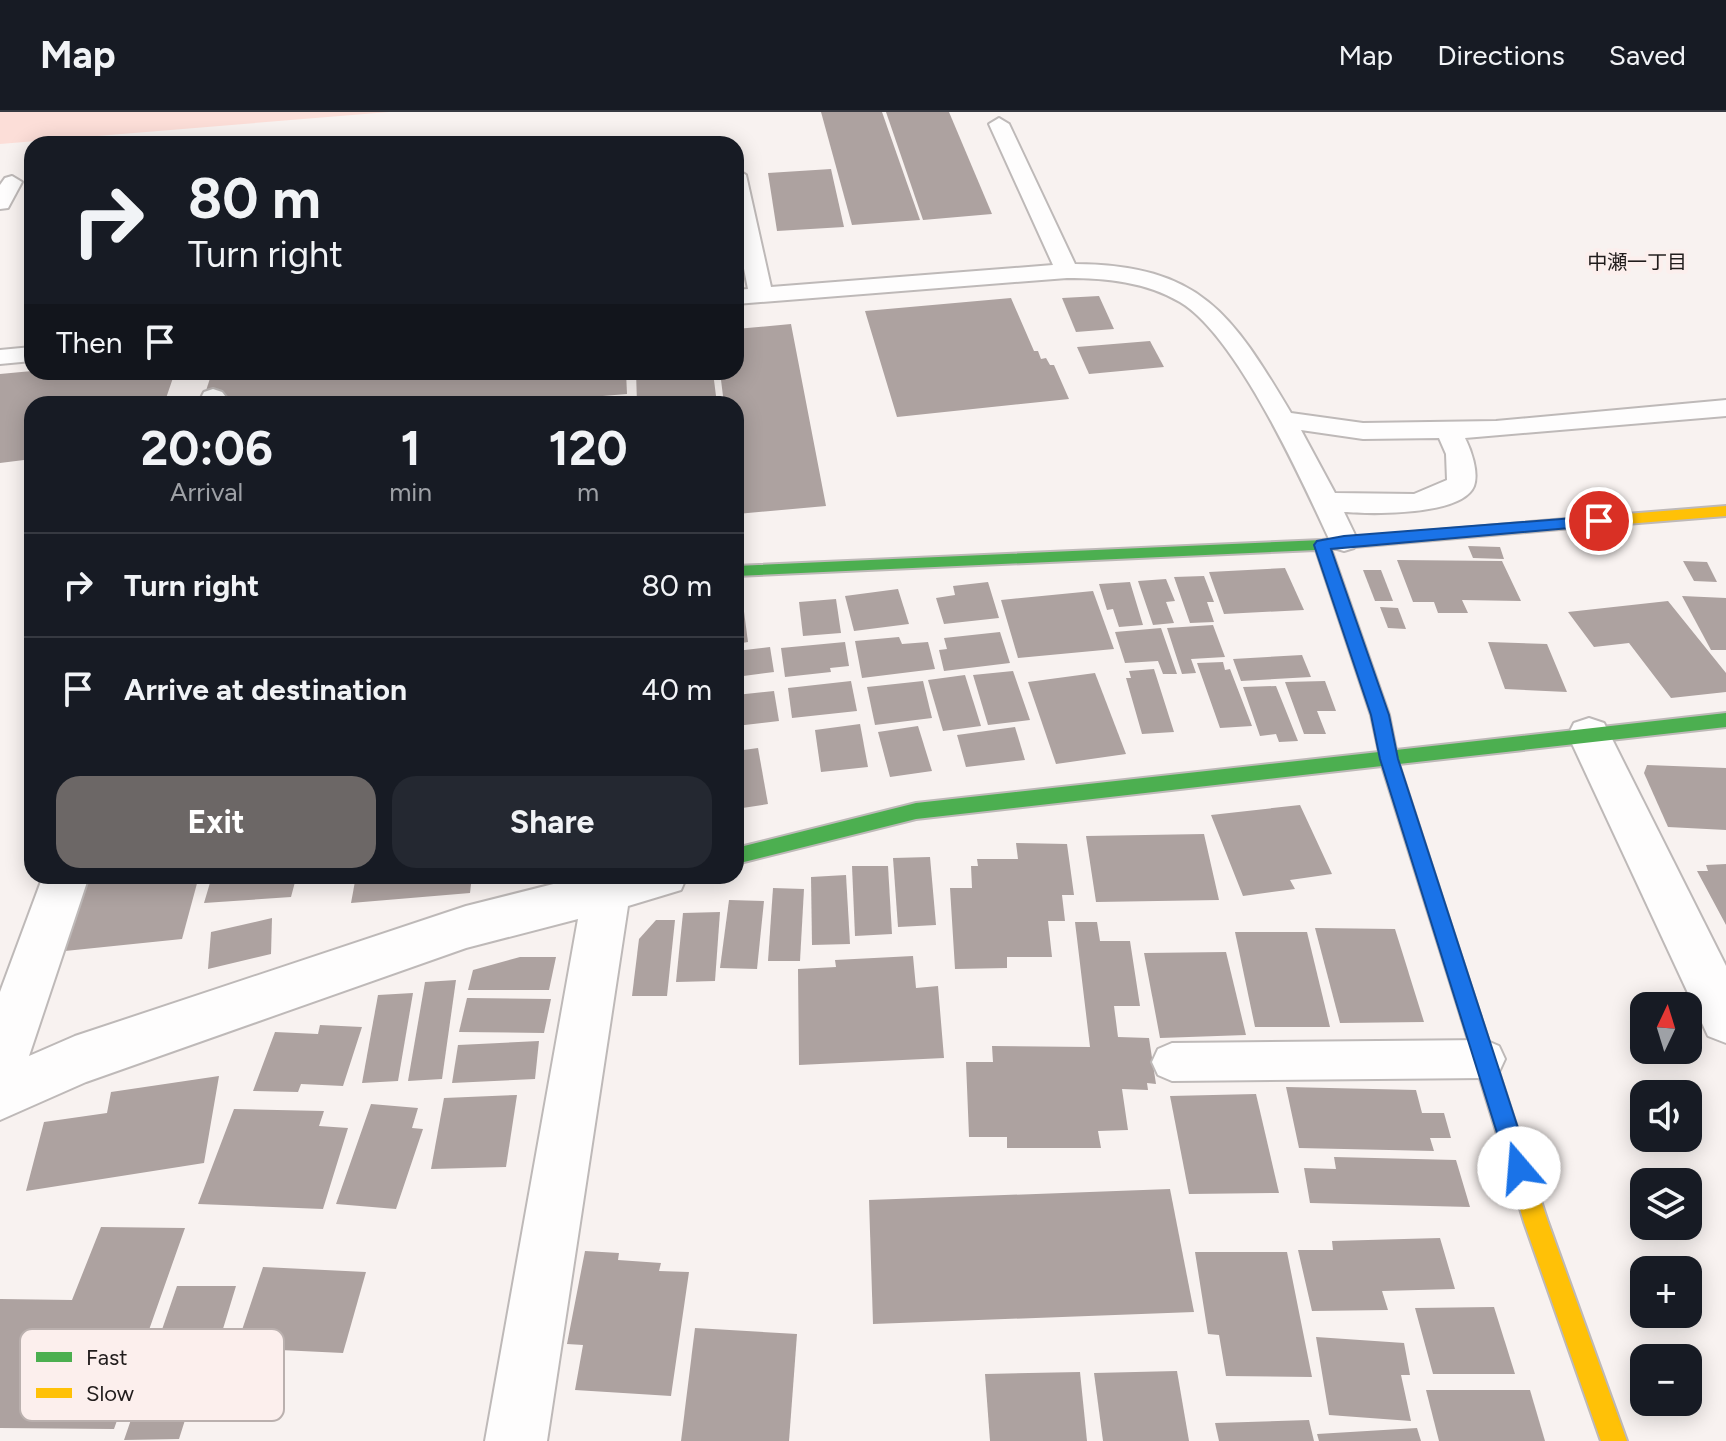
<!DOCTYPE html>
<meta charset="utf-8">
<style>
body{margin:0;font-family:Figtree,"Noto Sans JP",sans-serif;background:#242831;color:#f1f3f6;height:100vh;display:flex;flex-direction:column;font-size:30px;white-space:nowrap}
*{box-sizing:border-box;margin:0}
p{font-size:26px;color:#9ea1a6}
.icon{flex:none;width:44px;height:44px;fill:none;stroke:currentColor;stroke-width:2;stroke-linecap:round;stroke-linejoin:round}
.map{position:relative;flex:1;overflow:hidden}
.drawer{position:absolute;left:24px;top:284px;width:720px;height:488px;display:flex;flex-direction:column;background:#171b24;border-radius:24px;box-shadow:0 4px 20px #0003}
.drawer>*{flex:none}
.top-card{position:absolute;left:24px;top:24px;width:720px;height:244px;border-radius:24px;box-shadow:0 4px 20px #0003;background:#171b24;color:#f1f3f6;overflow:hidden}
.needle{width:52px;rotate:4deg}
.fabs{position:absolute;left:1630px;top:880px;display:grid;gap:16px}
.fabs a{display:grid;place-items:center;width:72px;height:72px;border-radius:16px;background:#171b24;box-shadow:0 4px 20px #0003;font-size:40px}
.pin{position:absolute;display:grid;place-items:center;width:68px;height:68px;color:#fff;margin:-34px;border:4px solid #fff;border-radius:50%;box-shadow:0 2px 8px #0007}
.me{position:absolute;width:88px;margin:-44px;rotate:342deg;stroke-linejoin:round;filter:drop-shadow(0 0 6px #0008)}
.turn{display:flex;align-items:center;gap:28px;height:168px;padding:0 32px;font-size:36px}
.turn .icon{width:104px;height:104px;stroke-width:2.5}
.turn b{display:block;font-size:56px;line-height:68px}
.then{display:flex;align-items:center;height:76px;padding:0 32px;background:#0003;gap:16px;font-size:30px}
.eta{display:flex;justify-content:space-evenly;align-items:center;height:136px;text-align:center}
.eta b{font-size:48px;font-weight:700;line-height:56px}
.action{display:flex;gap:16px;margin-top:auto;padding:16px 32px}
.action a{flex:1;height:92px;border-radius:24px;background:#6c6766;color:#fff;font-size:32px;font-weight:700;line-height:92px;text-align:center}
.action a+a{background:#242831;color:#f1f3f6}
ul{padding:0;list-style:none}
li{display:flex;align-items:center;gap:24px;height:104px;padding:0 32px;border-top:2px solid #363941}
li div{flex:1}
li b{display:block;font-size:30px}
li em{font-style:normal}
header{display:flex;align-items:center;gap:48px;box-sizing:border-box;height:112px;padding:0 40px;background:#171b24;border-bottom:2px solid #363941}
header strong{font-size:38px}
nav{display:flex;gap:44px;margin-inline-start:auto;font-size:28px}
.map>svg:first-child{display:block}
.green{fill:#fcded8}
.building{fill:#ada2a0}
.lines{fill:none;stroke-linecap:round;stroke-linejoin:round}
.lane-casing{stroke:#beb9b8;stroke-width:4}
.street-casing{stroke:#beb9b8;stroke-width:4}
.fast-casing{stroke:#beb9b8;stroke-width:4}
.slow-casing{stroke:#beb9b8;stroke-width:4}
.lane{fill:#fefdfd;fill-rule:evenodd}
.street{fill:#fefdfd;fill-rule:evenodd}
.fast{fill:#4caf50;fill-rule:evenodd}
.slow{fill:#ffc107;fill-rule:evenodd}
.route{fill:#1a73e8;stroke:#114b97;stroke-width:2}
.labels{text-anchor:middle;dominant-baseline:central;stroke-width:8;stroke-linejoin:round;paint-order:stroke}
.far-neighbourhood-label{font-size:20px;fill:#211c1c;stroke:#fcefed}
.key{fill:#fcefed;stroke:#bab0ae;stroke-width:2}
.key-label{font-size:22px;fill:#211c1c}
</style>
<header>
<strong>Map</strong>
<nav><a>Map</a><a>Directions</a><a>Saved</a></nav>
</header>
<div class="map">
<svg width="1726" height="1329" viewBox="0 0 1726 1329">
<rect width="100%" height="100%" fill="#f8f2f0"/>
<path class="green" d="M0 0H389L0 32Z"/>
<g class="building">
<path d="M821 0H882L920 108 852 113Z"/>
<path d="M886 0H949L992 102 923 108Z"/>
<path d="M831 57 844 115 777 119 768 61Z"/>
<path d="M1099 184 1114 217 1076 220 1062 186Z"/>
<path d="M1011 186 1034 239H1038L1041 247 1046 246 1050 253H1054L1069 287 897 305 865 199Z"/>
<path d="M791 212 826 394 737 402 736 292H724L720 260H736V217Z"/>
<path d="M1150 229 1164 255 1089 262 1077 235Z"/>
<path d="M32 259V260H175L164 292H32V330L24 348 0 351V262Z"/>
<path d="M212 260H626L627 282 505 292H216L204 285Z"/>
<path d="M636 260H713L717 292H637Z"/>
<path d="M628 285V292H568V290Z"/>
<path d="M1468 434 1500 435 1504 447 1473 446Z"/>
<path d="M1397 448 1502 449 1521 489 1462 488 1468 501H1438L1434 490H1413Z"/>
<path d="M1683 449 1707 450 1717 470 1694 469Z"/>
<path d="M1285 456 1304 498 1224 502 1209 460Z"/>
<path d="M1363 458H1381L1393 489H1375Z"/>
<path d="M1204 464 1214 490H1207L1214 510 1190 511 1174 465Z"/>
<path d="M1166 467 1175 489 1166 490 1174 511 1153 513 1138 469Z"/>
<path d="M988 470 999 506 944 512 936 486 955 483 953 474Z"/>
<path d="M1130 470 1143 513 1119 515 1113 497 1107 498 1099 472Z"/>
<path d="M898 477 909 512 854 519 845 484Z"/>
<path d="M1093 479 1114 537 1018 546 1001 488Z"/>
<path d="M1682 484 1726 486V538H1711Z"/>
<path d="M836 487 841 521 803 524 799 490Z"/>
<path d="M1668 489 1726 561V580L1671 586 1629 531 1594 535 1568 500Z"/>
<path d="M743 492 748 530 736 532V493Z"/>
<path d="M1380 495 1398 496 1406 517 1388 516Z"/>
<path d="M1213 513 1225 545 1191 547 1196 561 1182 562 1167 516Z"/>
<path d="M1161 516 1177 562H1163L1158 549 1125 551 1115 520Z"/>
<path d="M1000 520 1010 551 944 559 939 538 947 537 944 526Z"/>
<path d="M899 525 902 532 928 530 935 557 862 566 855 529Z"/>
<path d="M845 530 849 554 830 556 831 560 785 565 781 536Z"/>
<path d="M1488 530 1547 532 1567 580 1505 577Z"/>
<path d="M770 535 774 560 736 565V539Z"/>
<path d="M1302 543 1311 565 1241 569 1233 547Z"/>
<path d="M1223 550 1225 558 1230 557 1252 614 1220 616 1197 551Z"/>
<path d="M1154 557 1174 620 1142 622 1126 566H1131L1129 559Z"/>
<path d="M1013 559 1030 608 988 613 973 563Z"/>
<path d="M1095 561 1126 642 1056 652 1028 570Z"/>
<path d="M965 563 981 614 943 619 928 568Z"/>
<path d="M851 569 857 599 792 606 788 576Z"/>
<path d="M923 569 932 606 875 613 867 575Z"/>
<path d="M1325 569 1336 599H1317L1326 622H1304L1285 570Z"/>
<path d="M1276 574 1298 629 1279 630 1276 622 1260 624 1243 575Z"/>
<path d="M774 579 779 609 736 614V583Z"/>
<path d="M860 612 868 655 821 660 815 618Z"/>
<path d="M918 614 932 659 890 665 878 620Z"/>
<path d="M1015 615 1025 648 966 655 957 623Z"/>
<path d="M758 636 768 692 736 697V639Z"/>
<path d="M1647 653 1726 656V718L1668 715 1644 661Z"/>
<path d="M1300 693 1332 762 1290 768 1295 777 1243 784 1211 703Z"/>
<path d="M1204 722 1219 788 1096 790 1086 724Z"/>
<path d="M1016 731 1067 732 1074 783H1062L1065 809H1048L1052 845H1007V856L955 857 950 776H972L971 754H978L977 747H1018Z"/>
<path d="M930 745 936 813 898 815 893 746Z"/>
<path d="M1726 752V813L1697 759H1708L1706 753Z"/>
<path d="M852 754H888L892 822 855 824Z"/>
<path d="M846 763 850 832 812 833 811 765Z"/>
<path d="M89 764H199L182 827 65 839Z"/>
<path d="M212 764H338L337 767 295 770 291 785 204 791Z"/>
<path d="M356 764H472L470 781 351 791Z"/>
<path d="M773 776 804 777 800 849H768Z"/>
<path d="M729 788 764 789 757 857 720 856Z"/>
<path d="M720 800 715 869 676 870 683 801Z"/>
<path d="M272 806 271 842 208 857 211 820Z"/>
<path d="M656 808H675L667 884H632L639 827Z"/>
<path d="M1075 810H1097L1100 829H1130L1140 894H1114L1118 925 1149 926 1156 972 1147 971 1148 978 1122 977 1128 1018 1098 1019 1101 1036H1007V1025H969L966 950H993L992 934 1090 935Z"/>
<path d="M1315 816 1395 817 1424 910 1340 911Z"/>
<path d="M1235 820H1307L1330 915H1255Z"/>
<path d="M1226 840 1246 923 1160 926 1144 841Z"/>
<path d="M913 844 916 876 938 874 944 946 799 953 798 857 836 855 835 848Z"/>
<path d="M520 845H556L549 878H468L473 858Z"/>
<path d="M456 868 442 967 408 969 425 870Z"/>
<path d="M413 881 398 969 362 971 378 883Z"/>
<path d="M467 886 551 887 544 921 459 920Z"/>
<path d="M320 913 362 915 343 974 301 972 298 980 253 979 275 920 318 922Z"/>
<path d="M539 929 535 967 452 971 458 933Z"/>
<path d="M219 964 204 1051 26 1079 44 1010 107 1001 111 980Z"/>
<path d="M1286 975 1416 978 1422 1001H1444L1451 1026H1430L1434 1039 1299 1036Z"/>
<path d="M1256 982 1279 1081 1189 1082 1170 984Z"/>
<path d="M517 983 506 1055 431 1057 444 986Z"/>
<path d="M371 992 418 996 412 1016 423 1017 396 1097 336 1092Z"/>
<path d="M234 997 324 999 319 1014 348 1016 323 1097 198 1092Z"/>
<path d="M1334 1045 1456 1048 1470 1095 1310 1091 1304 1056 1336 1057Z"/>
<path d="M1170 1077 1194 1200 873 1212 869 1088Z"/>
<path d="M101 1115 185 1116 114 1317 0 1316V1187L72 1188Z"/>
<path d="M1440 1126 1455 1177 1382 1179 1388 1198 1312 1199 1298 1138H1333L1332 1129Z"/>
<path d="M585 1139 619 1141 618 1148 661 1151 659 1159 689 1160 671 1284 575 1278 583 1233 567 1232Z"/>
<path d="M1195 1140H1287L1312 1265 1226 1264 1219 1223 1208 1222Z"/>
<path d="M263 1155 366 1160 343 1241 236 1236Z"/>
<path d="M177 1174H236L202 1286H192L179 1327 124 1328Z"/>
<path d="M1494 1195 1515 1262H1433L1415 1196Z"/>
<path d="M695 1216 797 1222 789 1329H681Z"/>
<path d="M1316 1225 1404 1231 1410 1263H1401L1411 1309 1329 1303Z"/>
<path d="M1177 1259 1189 1329H1103L1094 1261Z"/>
<path d="M1080 1260 1087 1329H990L985 1262Z"/>
<path d="M1426 1278H1530L1545 1329H1439Z"/>
<path d="M1309 1308 1314 1329H1219L1215 1311Z"/>
<path d="M1417 1316 1421 1329H1319L1317 1322Z"/>
</g>
<g class="lines">
<defs>
<g id="lane">
<path d="M999 6 1009 12 1075 152C1201 153 1232 202 1291 301L1363 311 1496 309 1726 288V304L1465 326C1471 338 1479 360 1474 374 1462 404 1371 402 1344 400L1358 429 1354 436 1344 439 1334 436 1330 429C1301 367 1237 224 1180 190 1146 170 1106 166 1067 166L736 192V178L748 177 736 116V57L746 63 771 175 1053 153 989 12ZM1301 318 1363 327 1439 326 1446 342 1447 368 1414 382 1335 381Z"/>
<path d="M12 64 22 70 8 96 0 97V73L5 66Z"/>
<path d="M32 235V249L0 252V238Z"/>
<path d="M213 277 222 280 226 285 224 292H198L204 280Z"/>
<path d="M1485 928 1499 934 1505 947 1499 960 1485 966 1172 969 1158 963 1152 950 1158 937 1172 931Z"/>
</g>
<g id="street">
<path d="M1589 606 1604 611 1726 854V931L1708 924 1568 623 1574 611Z"/>
<path d="M43 764H89L29 944 75 924 466 794 585 764H687L681 778 628 794 547 1329H485L578 807 466 836 86 970 0 1008V880Z"/>
</g>
<path id="fast" d="M1601 404 1606 405V413L1331 437 1389 603 1396 638 1726 601V615L1399 652 1481 905 1478 912 1471 915 1464 912 1461 905 1382 654 916 707 736 752V736L916 691 1379 640 1371 603 1316 438 736 464V454L1322 428Z"/>
<g id="slow">
<path d="M1726 394V404L1601 414 1593 409 1601 404Z"/>
<path d="M1471 895 1478 898 1481 905 1548 1110 1627 1329H1601L1524 1110 1461 905 1464 898Z"/>
</g>
</defs>
<use href="#lane" class="lane-casing"/>
<use href="#street" class="street-casing"/>
<use href="#fast" class="fast-casing"/>
<use href="#slow" class="slow-casing"/>
<use href="#lane" class="lane"/>
<use href="#street" class="street"/>
<use href="#fast" class="fast"/>
<use href="#slow" class="slow"/>
</g>
<path class="route" d="M1599 404 1606 409 1604 413 1331 437 1389 603 1398 647 1531 1056 1527 1064 1519 1067 1511 1064 1508 1056 1380 647 1371 603 1314 433 1317 429 1344 424Z"/>
<g class="labels">
<g class="far-neighbourhood-label">
<text x="1637" y="150">中瀬一丁目</text>
</g>
</g>
<rect x="20" y="1217" width="264" height="92" rx="12" class="key"/>
<rect x="36" y="1240" width="36" height="10" fill="#4caf50"/>
<rect x="36" y="1276" width="36" height="10" fill="#ffc107"/>
<g class="key-label">
<text x="86" y="1253">Fast</text>
<text x="86" y="1289">Slow</text>
</g>
</svg>
<div class="fabs">
<a><svg class="needle" viewBox="-14 -14 28 28"><path d="M0-13l5 13h-10z" fill="#e53935"/><path d="M0 13l5-13h-10z" fill="#9ea1a6"/></svg></a>
<a><svg class="icon" aria-label="sound" viewBox="0 0 24 24"><path d="M4 9h4l5-4v14l-5-4H4zM17 9q2 3 0 6"/></svg></a>
<a><svg class="icon" aria-label="layers" viewBox="0 0 24 24"><path d="M12 4l9 5-9 5-9-5zM3 14l9 5 9-5"/></svg></a>
<a>+</a>
<a>−</a>
</div>
<div class="pin" style="left:1599px;top:409px;background:#d93025"><svg class="icon" aria-label="arrive" viewBox="0 0 24 24"><path d="M6 21V4h12l-3 4 3 4H6"/></svg></div>
<svg class="me" style="left:1519px;top:1056px" viewBox="-20 -20 40 40"><circle r="19" fill="#fff"/><path d="M0-13L10 11 0 6-10 11z" fill="#1a73e8"/></svg>
<div class="top-card">
<div class="turn"><svg class="icon" aria-label="right" viewBox="0 0 24 24"><path d="M7 20v-9h11M14 6l5 5-5 5"/></svg><div><b>80 m</b>Turn right</div></div>
<div class="then">Then<svg class="icon" aria-label="arrive" viewBox="0 0 24 24"><path d="M6 21V4h12l-3 4 3 4H6"/></svg></div>
</div>
<section class="drawer">
<div class="eta">
<div><b>20:06</b><p>Arrival</p></div>
<div><b>1</b><p>min</p></div>
<div><b>120</b><p>m</p></div>
</div>
<ul>
<li><svg class="icon" aria-label="right" viewBox="0 0 24 24"><path d="M7 20v-9h11M14 6l5 5-5 5"/></svg><div><b>Turn right</b></div><em>80 m</em></li>
<li><svg class="icon" aria-label="arrive" viewBox="0 0 24 24"><path d="M6 21V4h12l-3 4 3 4H6"/></svg><div><b>Arrive at destination</b></div><em>40 m</em></li>
</ul>
<div class="action"><a>Exit</a><a>Share</a></div>
</section>
</div>
